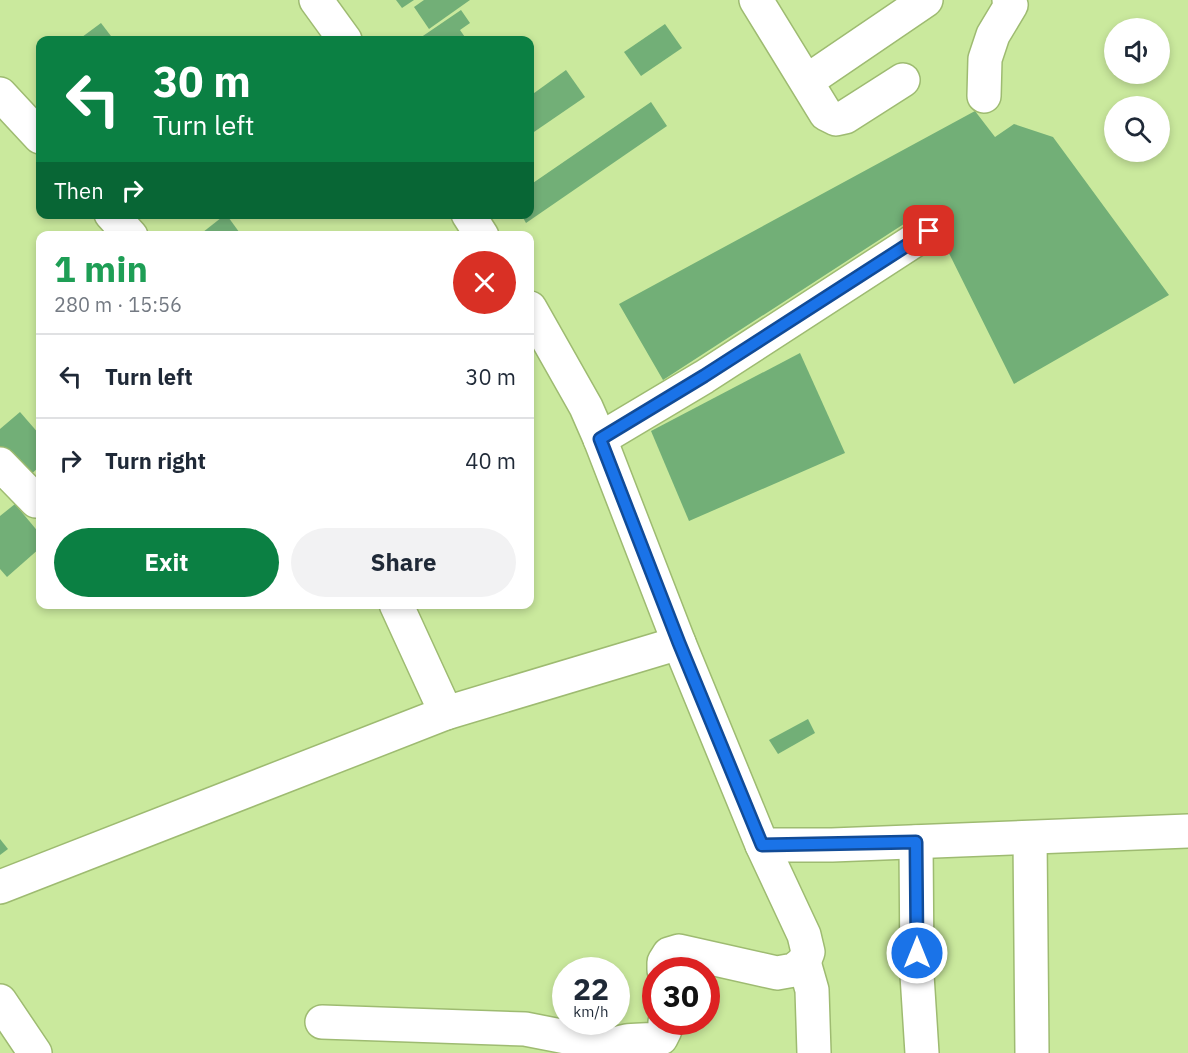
<!DOCTYPE html>
<meta charset="utf-8">
<style>
body{margin:0;font-family:"IBM Plex Sans",sans-serif;background:#f2f2f3;color:#1f2937;height:100vh;display:flex;flex-direction:column;font-size:22px;white-space:nowrap}
*{box-sizing:border-box;margin:0}
p{font-size:20px;color:#747a83}
.icon{flex:none;width:33px;height:33px;fill:none;stroke:currentColor;stroke-width:2;stroke-linecap:round;stroke-linejoin:round}
.map{position:relative;flex:1;overflow:hidden}
.panel{position:absolute;left:36px;top:231px;width:498px;height:378px;display:flex;flex-direction:column;background:#fff;border-radius:12px;box-shadow:0 3px 9px #0003}
.panel>*{flex:none}
.hud{position:absolute;left:36px;top:36px;width:498px;height:183px;border-radius:12px;box-shadow:0 3px 9px #0003;background:#0b8043;color:#fff;overflow:hidden}
.buttons{position:absolute;left:1104px;top:18px;display:grid;gap:12px}
.buttons a{display:grid;place-items:center;width:66px;height:66px;border-radius:50%;background:#fff;box-shadow:0 3px 9px #0003;font-size:30px}
.speed{position:absolute;left:552px;top:957px;display:flex;gap:12px;font-size:30px;font-weight:700;text-align:center}
.speed>*{display:grid;place-content:center;width:78px;height:78px;border-radius:50%;background:#fff;box-shadow:0 3px 9px #0003;line-height:1}
.speed small{font-size:15px;font-weight:400}
.speed .limit{border:9px solid #d22;background:#fff;color:#111}
.pin{position:absolute;display:grid;place-items:center;width:51px;height:51px;color:#fff;margin:-26px;border-radius:12px;box-shadow:0 3px 9px #0006}
.me{position:absolute;width:66px;margin:-33px;rotate:0deg;stroke-linejoin:round;filter:drop-shadow(0 0 4px #0008)}
.turn{display:flex;align-items:center;gap:21px;height:126px;padding:0 18px;font-size:27px}
.turn .icon{width:78px;height:78px;stroke-width:2.5}
.turn b{display:block;font-size:42px;line-height:51px}
.then{display:flex;align-items:center;height:57px;padding:0 18px;background:#0003;gap:12px;font-size:22px}
.round{display:grid;place-items:center;flex:none;width:63px;height:63px;border-radius:32px;background:#f2f2f3}
.head{display:flex;align-items:center;justify-content:space-between;height:102px;padding:0 18px}
h1{font-size:36px;font-weight:800;line-height:45px;color:#1e9e55}
.action{display:flex;gap:12px;margin-top:auto;padding:12px 18px}
.action a{flex:1;height:69px;border-radius:36px;background:#0b8043;color:#fff;font-size:24px;font-weight:800;line-height:69px;text-align:center}
.action a+a{background:#f2f2f3;color:#1f2937}
ul{padding:0;list-style:none}
li{display:flex;align-items:center;gap:18px;height:84px;padding:0 18px;border-top:2px solid #e0e1e3}
li div{flex:1}
li b{display:block;font-size:22px}
li em{font-style:normal}
.map>svg:first-child{display:block}
.building{fill:#72af77}
.lines{fill:none;stroke-linecap:round;stroke-linejoin:round}
.minor-casing{stroke:#9ebb71;stroke-width:36}
.minor{stroke:#fff;stroke-width:33}
.route-casing{stroke:#114b97;stroke-width:15}
.route{stroke:#1a73e8;stroke-width:10}
</style>
<div class="map">
<svg width="1188" height="1053" viewBox="0 0 1188 1053">
<rect width="100%" height="100%" fill="#cae99d"/>
<g class="building">
<path d="M396 0H414L402 8Z"/>
<path d="M424 0H470L429 29 414 7Z"/>
<path d="M461 10 470 23 460 30 467 40H417Z"/>
<path d="M101 23 114 40H78Z"/>
<path d="M665 24 682 48 641 76 624 52Z"/>
<path d="M566 70 585 97 531 134 530 131V96Z"/>
<path d="M651 102 667 126 526 223 521 214H530V185Z"/>
<path d="M975 111 995 137 1014 124 1053 137 1169 295 1014 384 927 209 663 380 619 304Z"/>
<path d="M226 214 242 236H198Z"/>
<path d="M800 353 845 453 689 521 651 431Z"/>
<path d="M20 412 40 435V466L25 480 0 451V429Z"/>
<path d="M15 504 40 534V548L7 577 0 569V516Z"/>
<path d="M808 719 815 733 778 754 769 740Z"/>
<path d="M0 839 8 849 0 855Z"/>
</g>
<g class="lines">
<defs>
<g id="minor">
<path d="M316 0 345 40"/>
<path d="M756 0 826 114 836 119 845 117 903 80"/>
<path d="M807 81 926 0"/>
<path d="M0 94 40 137"/>
<path d="M984 96 985 59 993 35 1011 5 1009 0"/>
<path d="M111 214 131 236"/>
<path d="M468 214 482 236"/>
<path d="M530 308 586 407 600 439 679 643 762 845H832L1188 831"/>
<path d="M600 439 704 377 929 231"/>
<path d="M0 464 36 501"/>
<path d="M446 713 679 643"/>
<path d="M1030 838 1032 1053"/>
<path d="M916 842 917 975 922 1053"/>
<path d="M0 887 446 713 396 604"/>
<path d="M804 962 812 990 814 1053"/>
<path d="M664 970V962L669 954 679 951 777 973 794 970 804 962 808 952 804 935 762 845"/>
<path d="M0 1001 35 1053"/>
<path d="M322 1022 525 1029 612 1046"/>
<path d="M611 1053 612 1046C627 1037 644 1042 661 1038L665 1030V1022"/>
</g>
</defs>
<use href="#minor" class="minor-casing"/>
<use href="#minor" class="minor"/>
</g>
<g class="lines">
<defs>
<path id="route" d="M917 953 916 842 762 845 679 643 600 439 704 376 929 231"/>
</defs>
<use href="#route" class="route-casing"/>
<use href="#route" class="route"/>
</g>
</svg>
<div class="buttons">
<a><svg class="icon" aria-label="sound" viewBox="0 0 24 24"><path d="M4 9h4l5-4v14l-5-4H4zM17 9q2 3 0 6"/></svg></a>
<a><svg class="icon" aria-label="search" viewBox="0 0 24 24"><circle cx="10" cy="10" r="6"/><path d="M15 15l6 6"/></svg></a>
</div>
<div class="speed"><div>22<small>km/h</small></div><div class="limit">30</div></div>
<div class="pin" style="left:929px;top:231px;background:#d93025"><svg class="icon" aria-label="arrive" viewBox="0 0 24 24"><path d="M6 21V4h12l-3 4 3 4H6"/></svg></div>
<svg class="me" style="left:917px;top:953px" viewBox="-20 -20 40 40"><circle r="17" fill="#1a73e8" stroke="#fff" stroke-width="3"/><path d="M0-11L8 9 0 5-8 9z" fill="#fff"/></svg>
<div class="hud">
<div class="turn"><svg class="icon" aria-label="left" viewBox="0 0 24 24"><path d="M17 20v-9H6M10 6l-5 5 5 5"/></svg><div><b>30 m</b>Turn left</div></div>
<div class="then">Then<svg class="icon" aria-label="right" viewBox="0 0 24 24"><path d="M7 20v-9h11M14 6l5 5-5 5"/></svg></div>
</div>
<section class="panel">
<div class="head"><div><h1>1 min</h1><p>280 m · 15:56</p></div><a class="round" style="background:#d93025;color:#fff"><svg class="icon" aria-label="close" viewBox="0 0 24 24"><path d="M6 6l12 12M18 6L6 18"/></svg></a></div>
<ul>
<li><svg class="icon" aria-label="left" viewBox="0 0 24 24"><path d="M17 20v-9H6M10 6l-5 5 5 5"/></svg><div><b>Turn left</b></div><em>30 m</em></li>
<li><svg class="icon" aria-label="right" viewBox="0 0 24 24"><path d="M7 20v-9h11M14 6l5 5-5 5"/></svg><div><b>Turn right</b></div><em>40 m</em></li>
</ul>
<div class="action"><a>Exit</a><a>Share</a></div>
</section>
</div>
